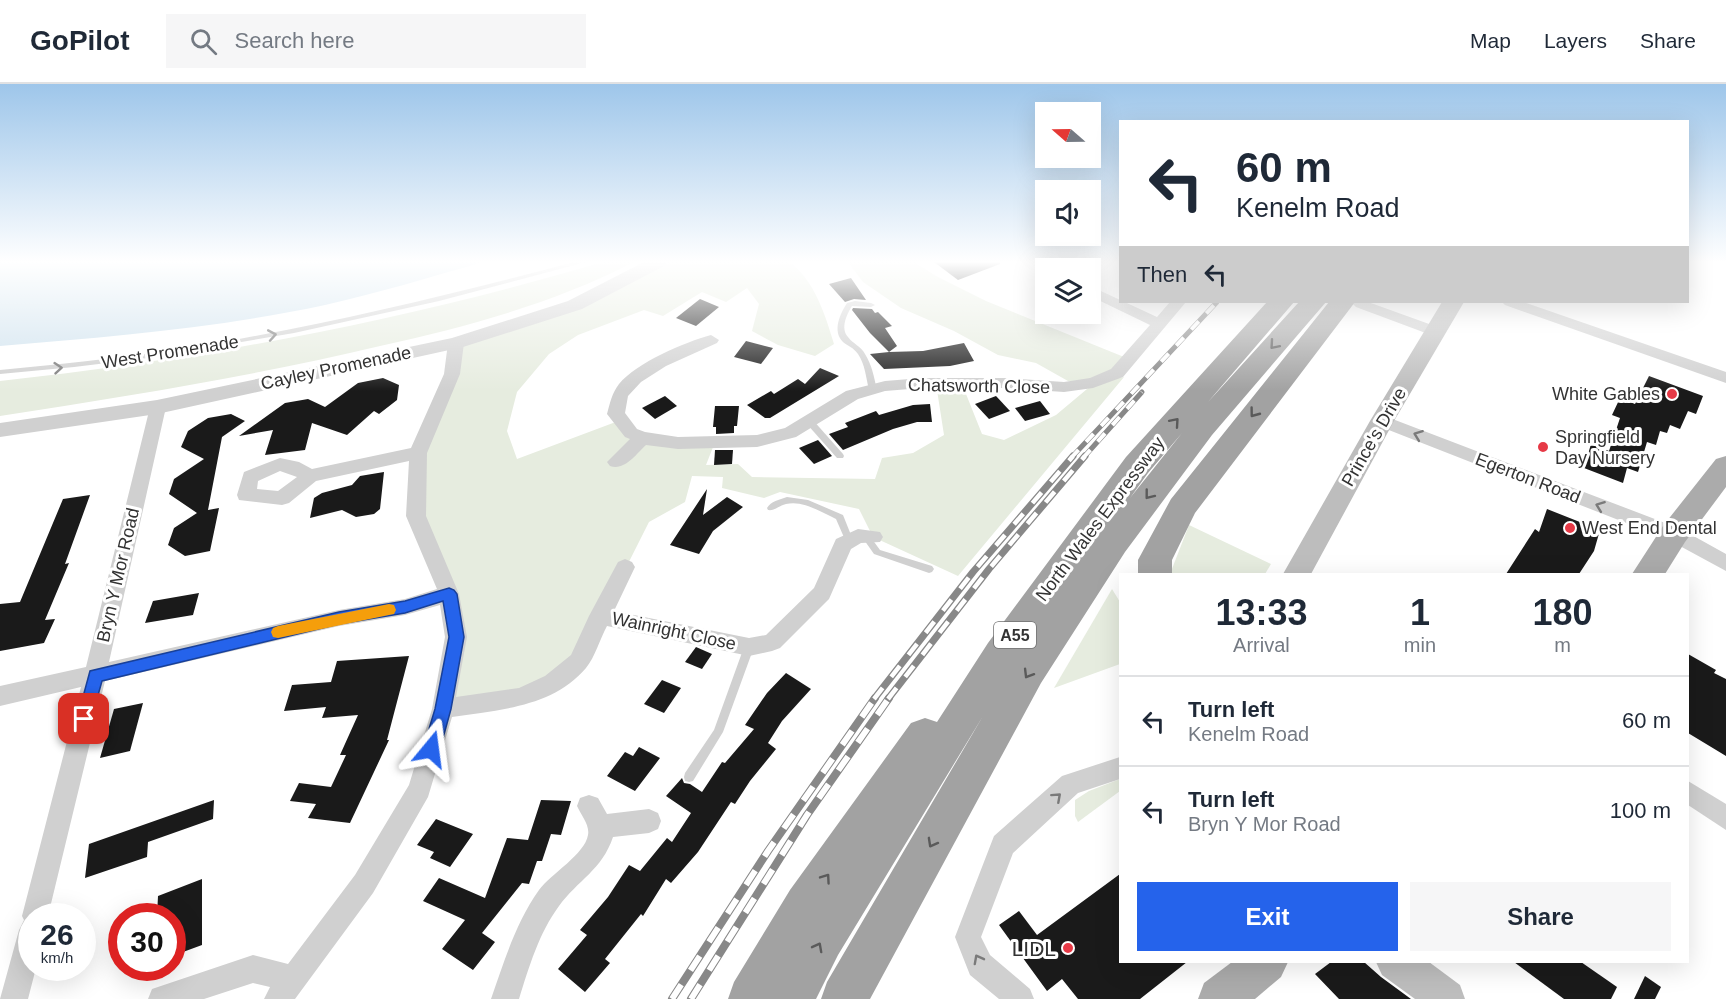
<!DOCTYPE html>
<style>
body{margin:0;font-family:Arial,sans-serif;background:#f6f6f7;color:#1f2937;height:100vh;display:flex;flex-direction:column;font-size:22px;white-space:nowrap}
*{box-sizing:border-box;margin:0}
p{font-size:20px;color:#747a83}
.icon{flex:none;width:33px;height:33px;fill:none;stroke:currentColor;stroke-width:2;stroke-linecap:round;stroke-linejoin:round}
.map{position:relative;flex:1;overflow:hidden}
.details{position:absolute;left:1119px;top:489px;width:570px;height:390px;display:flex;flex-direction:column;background:#fff;border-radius:0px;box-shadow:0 6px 24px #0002}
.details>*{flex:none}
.top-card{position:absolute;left:1119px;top:36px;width:570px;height:183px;border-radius:0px;box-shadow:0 6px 24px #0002;background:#fff;color:#1f2937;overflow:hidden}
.needle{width:39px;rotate:290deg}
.tools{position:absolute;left:1035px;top:18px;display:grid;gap:12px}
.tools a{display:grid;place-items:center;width:66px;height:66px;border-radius:0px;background:#fff;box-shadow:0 6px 24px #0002;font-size:30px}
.speed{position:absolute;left:18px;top:819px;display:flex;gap:12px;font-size:30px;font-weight:700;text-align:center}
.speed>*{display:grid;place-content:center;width:78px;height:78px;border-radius:50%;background:#fff;box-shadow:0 6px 24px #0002;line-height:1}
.speed small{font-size:15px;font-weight:400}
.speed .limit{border:9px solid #d22;background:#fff;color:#111}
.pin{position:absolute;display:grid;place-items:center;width:51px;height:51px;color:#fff;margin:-26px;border-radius:12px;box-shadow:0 3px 9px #0006}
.me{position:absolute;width:66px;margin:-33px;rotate:16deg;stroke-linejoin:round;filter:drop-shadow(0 0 4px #0008)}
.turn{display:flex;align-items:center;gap:21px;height:126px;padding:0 18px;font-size:27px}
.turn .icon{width:78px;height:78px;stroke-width:2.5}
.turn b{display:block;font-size:42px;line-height:51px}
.then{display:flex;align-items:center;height:57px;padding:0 18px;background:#0003;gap:12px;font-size:22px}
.eta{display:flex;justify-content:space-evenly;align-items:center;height:102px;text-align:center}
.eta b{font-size:36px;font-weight:800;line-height:42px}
.button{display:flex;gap:12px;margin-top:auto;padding:12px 18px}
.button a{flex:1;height:69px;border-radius:0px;background:#2563eb;color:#fff;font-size:24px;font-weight:800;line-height:69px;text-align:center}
.button a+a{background:#f6f6f7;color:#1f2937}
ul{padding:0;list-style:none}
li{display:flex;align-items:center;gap:18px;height:90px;padding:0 18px;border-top:2px solid #e0e1e3}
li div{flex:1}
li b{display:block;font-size:22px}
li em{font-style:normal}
header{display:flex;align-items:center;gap:36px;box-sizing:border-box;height:84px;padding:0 30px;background:#fff;border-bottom:2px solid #e0e1e3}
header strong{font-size:28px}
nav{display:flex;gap:33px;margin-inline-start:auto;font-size:21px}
.search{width:420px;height:54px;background:#f6f6f7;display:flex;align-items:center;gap:15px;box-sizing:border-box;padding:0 21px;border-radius:0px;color:#747a83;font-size:22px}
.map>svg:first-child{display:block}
.green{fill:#e6ecdf}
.water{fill:#cfe2ee}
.building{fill:#1a1a1a}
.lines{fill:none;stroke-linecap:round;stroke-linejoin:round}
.service{fill:#d0d0d0;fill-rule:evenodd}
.minor{fill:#d0d0d0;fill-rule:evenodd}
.tertiary{fill:#d0d0d0;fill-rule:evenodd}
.secondary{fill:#bdbdbd;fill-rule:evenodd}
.primary{fill:#ababab;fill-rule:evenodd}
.trunk{fill:#a2a2a2;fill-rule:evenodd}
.rail-far2-casing{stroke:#888;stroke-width:5}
.rail-far1-casing{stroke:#888;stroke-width:7}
.rail-casing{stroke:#888;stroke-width:8}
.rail-far2{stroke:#fff;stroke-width:4;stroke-dasharray:11;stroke-linecap:butt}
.rail-far1{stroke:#fff;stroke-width:4.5;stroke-dasharray:14;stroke-linecap:butt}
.rail{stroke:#fff;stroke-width:6;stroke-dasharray:17;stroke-linecap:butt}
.oneway{stroke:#7a7a7a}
.oneway2{stroke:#5a5a5a}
.route{fill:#2563eb;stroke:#184099;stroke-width:1.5}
.slow{fill:#f59e0b}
.poi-dot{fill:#e63946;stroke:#fff;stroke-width:2}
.labels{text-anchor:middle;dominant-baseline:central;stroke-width:6;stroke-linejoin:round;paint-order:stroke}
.shield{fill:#fff;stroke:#707070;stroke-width:1.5}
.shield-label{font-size:16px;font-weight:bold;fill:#333}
.street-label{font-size:18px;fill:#333;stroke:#fff}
.poi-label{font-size:18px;fill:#333;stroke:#fff;text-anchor:start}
.near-poi-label{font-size:21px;fill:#333;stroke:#fff;text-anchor:end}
</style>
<header>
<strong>GoPilot</strong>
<div class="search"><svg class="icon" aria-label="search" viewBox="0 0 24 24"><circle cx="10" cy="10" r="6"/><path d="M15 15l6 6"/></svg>Search here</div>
<nav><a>Map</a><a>Layers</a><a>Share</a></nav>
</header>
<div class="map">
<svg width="1726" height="915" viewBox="0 0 1726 915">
<rect width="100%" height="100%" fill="#fff"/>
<g class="green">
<path d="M603 178H634C552 220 469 242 380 262 255 292 128 312 0 332V297C204 275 406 236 603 178Z"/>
<path d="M658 178H790C815 198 825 230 834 260L815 272 778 261 752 247 759 220 747 204 726 218 702 208 663 232 644 226 578 251 549 270 517 308 507 347 517 375 621 336 642 354 715 358 706 381 738 380 752 393 875 395 882 374 913 369 944 351 937 306 964 305 982 350 1004 356 1056 331 1093 300 1068 297 1036 279 998 271 954 247 901 224 863 198 848 178H914L936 192 986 217 1129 275 1098 298 1124 293 958 492 873 453 859 425 780 408 764 414 722 404 723 393 692 392 685 418 649 438 579 577 553 599 443 625 456 552 416 432 418 369 456 259 575 221Z"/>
<path d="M1189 441 1271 480 1265 490H1170Z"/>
<path d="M1112 505 1120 518V580L1054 604Z"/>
<path d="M1120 695V707L1078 738 1075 732V716L1089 707Z"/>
</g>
<path class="water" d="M0 178H483C431 193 378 209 325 221 218 244 109 253 0 262Z"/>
<g class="building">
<path d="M934 178H1000V180L958 196Z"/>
<path d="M851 194 866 216 854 215 845 218 829 200Z"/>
<path d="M700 215 719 223 696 242 676 234Z"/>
<path d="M853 224 872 225 875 229 878 228 892 242 885 244 897 262 889 268 923 267 964 259 974 277 950 282 884 285 870 270 889 268 870 249 852 226Z"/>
<path d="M746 257 773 264 761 280 734 273Z"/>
<path d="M820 284 839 292 770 334H765L747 321 771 307 774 310 798 295 805 300Z"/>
<path d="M1649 292 1703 312 1696 330 1688 327 1680 345 1670 341 1667 349 1660 347 1656 361 1647 358 1638 388 1627 384 1623 399 1584 384 1591 360 1609 367 1620 334 1612 331 1620 314 1635 320Z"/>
<path d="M383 294 399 301 397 316 379 330 374 327 347 351 312 339 305 366 265 371 273 346 239 352 285 319 308 315 325 323 358 299Z"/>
<path d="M665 312 677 322 655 335 642 324Z"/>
<path d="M996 312 1010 327 989 335 975 320Z"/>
<path d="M1040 317 1050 330 1025 337 1015 324Z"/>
<path d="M930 320 932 338H917L893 345 843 366 829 350 848 343 845 339 876 327 879 331 913 321Z"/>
<path d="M715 322H739L737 342H734V349L716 350V343H713Z"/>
<path d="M231 330 245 337 222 353 208 426 219 424 210 467 185 472 168 461 174 444 197 429 169 410 174 395 204 375 181 363 188 347 208 334Z"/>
<path d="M818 356 832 372 814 380 799 364Z"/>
<path d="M715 366H733L732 380 714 381Z"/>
<path d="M384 388 380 425 374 430 356 433 342 426 310 434 314 414 322 409 352 401 360 392Z"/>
<path d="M707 405 703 431 727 413 743 423 713 447 699 470 670 461Z"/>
<path d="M90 411 65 480 69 479 45 536 55 535 44 559 0 567V520L20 518 63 415Z"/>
<path d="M1547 425 1600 446 1594 467 1579 490H1506L1535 445 1539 448Z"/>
<path d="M199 509 193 531 145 539 153 517Z"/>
<path d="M696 563 712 570 702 585 685 578Z"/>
<path d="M1688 570 1716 586 1714 589 1726 595V672L1688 649Z"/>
<path d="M409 572 387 656H389L350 739 308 734 316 720 290 717 299 699 331 703 346 671H340L358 631 322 634 326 623 284 627 292 601 331 598 337 577Z"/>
<path d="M786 589 811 605 782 637 768 659 776 665 750 697 735 720 731 718 698 768 671 799 666 795 643 832 641 830 605 875 610 879 585 908 558 885 587 851 580 846 608 813 629 781 640 787 667 754 672 758 691 729 666 712 682 694 684 699 690 700 702 708 722 678 725 679 754 645 745 641 767 609Z"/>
<path d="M662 596 681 604 664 629 644 620Z"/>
<path d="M143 619 130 667 100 674 114 625Z"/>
<path d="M639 663 660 674 635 707 607 692 625 668 633 672Z"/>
<path d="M214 716 213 735 148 758 147 773 85 794 89 760Z"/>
<path d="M541 716 571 717 561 751 551 750 542 777H537L529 800 522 799 482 849 495 858 473 886 442 865 465 836 423 817 439 794 485 814 507 754 528 756Z"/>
<path d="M436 735 473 750 450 783 430 774 434 768 417 761Z"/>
<path d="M1120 790V878H1187L1140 915H1078L1062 895 1047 907 999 841 1019 827 1037 851Z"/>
<path d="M202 795V861L183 868V845L172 849V832H157L158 812Z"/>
<path d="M1331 878H1364L1381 893 1411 915H1339L1315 890Z"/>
<path d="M1514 878H1581L1617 903 1611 915H1564Z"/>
<path d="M1645 892 1661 903 1655 915H1634Z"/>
</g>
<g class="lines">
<g class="service">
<path d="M574 178H586L439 217 294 249 148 274 74 283 0 290V286C74 279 148 271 222 258 341 237 457 209 574 178Z"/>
<path d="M855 217 871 219 875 221 871 223 852 222C847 230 840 244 848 253 853 260 861 262 865 270 872 281 874 293 877 306L873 309 869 306C866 294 865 280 858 270 854 264 848 262 843 258 832 247 840 230 847 219Z"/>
<path d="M809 334 812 335 843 370 844 372 843 374H837L806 339 805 337Z"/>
<path d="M787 413 808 416 843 431 853 456 852 458H846L836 435C821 428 803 416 786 420 778 422 775 427 768 426L767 424C771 417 779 416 787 413Z"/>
<path d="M866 450 869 451 880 466 932 482 934 485 932 488 929 489 874 470 862 453Z"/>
<path d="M749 559 752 560 754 563 723 648 693 697 689 698 685 697 684 693 685 689 714 646 744 563 746 560Z"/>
</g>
<g class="minor">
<path d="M1036 178H1051L1055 184H1046V188Z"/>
<path d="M1090 202 1157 233 1170 218H1186L1123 293 1093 304 1064 308 1005 304H922L885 307 858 315 796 353 757 363 678 365 646 361C636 370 625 387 610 382L607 378 630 355 625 353 607 330C610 319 612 309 619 300 636 279 685 258 711 251L719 256 717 259 666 282 641 298 628 312 625 329 637 345 645 348 678 353 757 351 785 344 846 307 885 297 922 294H1005L1064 298 1090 294 1111 285 1150 241 1090 212Z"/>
<path d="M1355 218H1368L1443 245 1445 248 1437 253 1431 251 1356 223 1353 220Z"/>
<path d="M1502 218H1523L1726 288V299L1505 221Z"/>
<path d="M456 254 464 259 460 290 427 369 426 432 459 510 467 553 456 613 519 604 545 592 571 571 589 532 618 478 625 475 632 478 635 483 614 527 749 554 766 551 814 504 836 455 858 445 880 448 883 453 880 458 861 459 851 465 829 515 780 564 772 567 749 572 607 542C600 555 595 573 586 584 553 623 499 626 452 633L428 713 373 809 295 915H264L270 903 253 899 204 915H148L152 905 253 871 288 880 355 791 409 701 432 625 445 553 440 521 405 531 339 542 105 597 48 832H32V884H36L28 915H0L19 846 24 836 22 832 81 603 0 622V602L86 583 151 319H163L166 323 109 578 339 526 405 515 437 505 406 432 409 377 316 397 289 419 282 421 239 416 237 411 244 388 280 374 299 378 312 385 411 364 444 290 448 259ZM280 387 297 393 278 407 257 405 258 397Z"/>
<path d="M1382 331 1681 445 1726 470V487L1667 455 1376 341 1373 337 1376 333Z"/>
<path d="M1120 673V695L1078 709 1013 769 981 853 990 871 1030 905 1034 915H999L970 891 955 853 994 752 1062 692Z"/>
<path d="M1688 697 1726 720V746L1688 721Z"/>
<path d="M589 711 598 714 607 730 649 725 658 729 661 737 658 745 649 749 613 753C602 786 578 796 559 822 539 849 529 883 519 915H491C504 878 516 838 539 806 551 790 585 770 588 751 590 741 581 731 577 722L580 714Z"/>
</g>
<path class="tertiary" d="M644 178H667L664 182 582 225 463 263 157 330 0 353V339L157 316 452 254 568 217Z"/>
<g class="secondary">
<path d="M1442 218H1464L1394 337 1311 490H1283L1370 337Z"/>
<path d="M1376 878H1429L1460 901 1465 915H1415L1382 891Z"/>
</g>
<g class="primary">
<path d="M1726 372V403L1685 458 1665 490H1632L1663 442 1716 375Z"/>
<path d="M1232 878H1288L1281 893 1255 915H1198L1204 899Z"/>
</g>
<g class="trunk">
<path d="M1267 218H1294L1208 318 1299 218H1326L1212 351 1125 468 1041 599 870 915H821L827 898 983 632 838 871 816 915H728L734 898 790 806 911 639 925 634 937 638 988 559 1126 373ZM1182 349 1130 414 1148 389Z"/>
<path d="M1329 218H1355L1195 429 1172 476V490H1138V476L1171 415Z"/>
</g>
<defs>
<g id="rail-far2">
<path d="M1071 374 1217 218"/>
<path d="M1083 374 1142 308"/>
</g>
<g id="rail-far1">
<path d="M874 615 973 488 1073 372"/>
<path d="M888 615 989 485 1085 372"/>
</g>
<g id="rail">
<path d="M672 915 768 767 875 614"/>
<path d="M691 915 807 731 889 614"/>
</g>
</defs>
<use href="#rail-far2" class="rail-far2-casing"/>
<use href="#rail-far1" class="rail-far1-casing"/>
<use href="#rail" class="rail-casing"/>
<use href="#rail-far2" class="rail-far2"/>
<use href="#rail-far1" class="rail-far1"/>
<use href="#rail" class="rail"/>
</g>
<defs><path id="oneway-chevron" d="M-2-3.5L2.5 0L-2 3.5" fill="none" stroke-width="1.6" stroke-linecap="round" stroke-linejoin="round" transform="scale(1.5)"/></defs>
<g class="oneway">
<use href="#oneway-chevron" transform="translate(272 251) rotate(-10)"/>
<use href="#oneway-chevron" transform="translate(58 284) rotate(-5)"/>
<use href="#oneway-chevron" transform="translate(1418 351) rotate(-159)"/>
<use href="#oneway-chevron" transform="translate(1600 422) rotate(-159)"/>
<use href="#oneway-chevron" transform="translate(1057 713) rotate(-42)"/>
<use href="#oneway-chevron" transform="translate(978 875) rotate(-118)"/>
</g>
<g class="oneway2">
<use href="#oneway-chevron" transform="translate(1274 261) rotate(131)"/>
<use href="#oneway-chevron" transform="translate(1254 329) rotate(127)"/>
<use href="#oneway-chevron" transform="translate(1175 338) rotate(-49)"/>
<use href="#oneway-chevron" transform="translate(1149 411) rotate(128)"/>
<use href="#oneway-chevron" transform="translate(1028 590) rotate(121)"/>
<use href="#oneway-chevron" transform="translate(932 759) rotate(119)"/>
<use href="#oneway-chevron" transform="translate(826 794) rotate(-55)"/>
<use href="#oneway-chevron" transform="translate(818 863) rotate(-62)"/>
</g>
<linearGradient id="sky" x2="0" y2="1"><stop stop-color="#9ec6ea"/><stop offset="0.58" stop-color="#fff"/><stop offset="1" stop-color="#fff" stop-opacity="0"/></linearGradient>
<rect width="1726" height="307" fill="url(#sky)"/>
<path class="route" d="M449 504 454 506 457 510 464 553 451 625 440 665 437 670 431 673 426 670 423 665 435 625 449 553 443 517 405 529 339 540 102 597 90 640 84 642 79 640 77 635 90 587 339 528 405 517Z"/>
<path class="slow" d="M389 520 394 521 396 526 394 530 389 531 278 554 273 553 271 548 273 544 278 542Z"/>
<g class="poi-dot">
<circle cx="1672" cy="310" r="6"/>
<circle cx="1543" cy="363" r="6"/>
<circle cx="1570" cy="444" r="6"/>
<circle cx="1068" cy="864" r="6"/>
</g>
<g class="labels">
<rect class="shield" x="994" y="538" width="42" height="26" rx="4.5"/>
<g class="shield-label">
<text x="1015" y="551">A55</text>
</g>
<g class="street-label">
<text transform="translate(170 268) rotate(-9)">West Promenade</text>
<text transform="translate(336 284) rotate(-12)">Cayley Promenade</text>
<text transform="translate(979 302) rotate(1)">Chatsworth Close</text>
<text transform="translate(1374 353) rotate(-60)">Prince's Drive</text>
<text transform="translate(1528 394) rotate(21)">Egerton Road</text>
<text transform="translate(1100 435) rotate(-53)">North Wales Expressway</text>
<text transform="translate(118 491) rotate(-77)">Bryn Y Mor Road</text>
<text transform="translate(674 547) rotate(12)">Wainright Close</text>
</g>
<g class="poi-label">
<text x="1660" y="310" text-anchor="end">White Gables</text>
<text x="1555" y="353">Springfield<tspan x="1555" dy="21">Day Nursery</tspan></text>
<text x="1582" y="444">West End Dental</text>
</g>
<g class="near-poi-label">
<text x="1056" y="864">LIDL</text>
</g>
</g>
</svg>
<div class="tools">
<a><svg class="needle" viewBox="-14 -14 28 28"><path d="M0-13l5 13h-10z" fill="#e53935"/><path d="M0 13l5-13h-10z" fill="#747a83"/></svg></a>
<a><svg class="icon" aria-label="sound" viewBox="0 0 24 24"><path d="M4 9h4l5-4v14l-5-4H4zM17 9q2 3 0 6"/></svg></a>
<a><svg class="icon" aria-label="layers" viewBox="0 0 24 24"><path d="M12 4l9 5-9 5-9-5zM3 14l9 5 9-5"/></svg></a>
</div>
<div class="speed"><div>26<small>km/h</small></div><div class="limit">30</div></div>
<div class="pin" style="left:84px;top:635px;background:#d93025"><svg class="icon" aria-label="arrive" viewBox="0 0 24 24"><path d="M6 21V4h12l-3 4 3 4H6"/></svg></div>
<svg class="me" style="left:431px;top:665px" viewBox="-20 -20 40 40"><path d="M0-17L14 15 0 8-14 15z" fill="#2563eb" stroke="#fff" stroke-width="4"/></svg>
<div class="top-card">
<div class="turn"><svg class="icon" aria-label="left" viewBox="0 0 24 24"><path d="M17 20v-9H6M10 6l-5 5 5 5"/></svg><div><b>60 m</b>Kenelm Road</div></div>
<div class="then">Then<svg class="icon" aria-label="left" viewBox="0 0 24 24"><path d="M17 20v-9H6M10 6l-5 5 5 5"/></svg></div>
</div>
<section class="details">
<div class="eta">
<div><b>13:33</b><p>Arrival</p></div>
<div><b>1</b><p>min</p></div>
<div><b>180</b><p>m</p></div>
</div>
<ul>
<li><svg class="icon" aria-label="left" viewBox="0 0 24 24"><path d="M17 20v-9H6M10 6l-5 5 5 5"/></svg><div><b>Turn left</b><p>Kenelm Road</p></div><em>60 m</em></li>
<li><svg class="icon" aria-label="left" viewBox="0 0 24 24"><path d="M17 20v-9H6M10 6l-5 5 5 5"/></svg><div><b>Turn left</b><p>Bryn Y Mor Road</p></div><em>100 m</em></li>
</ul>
<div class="button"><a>Exit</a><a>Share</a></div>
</section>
</div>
